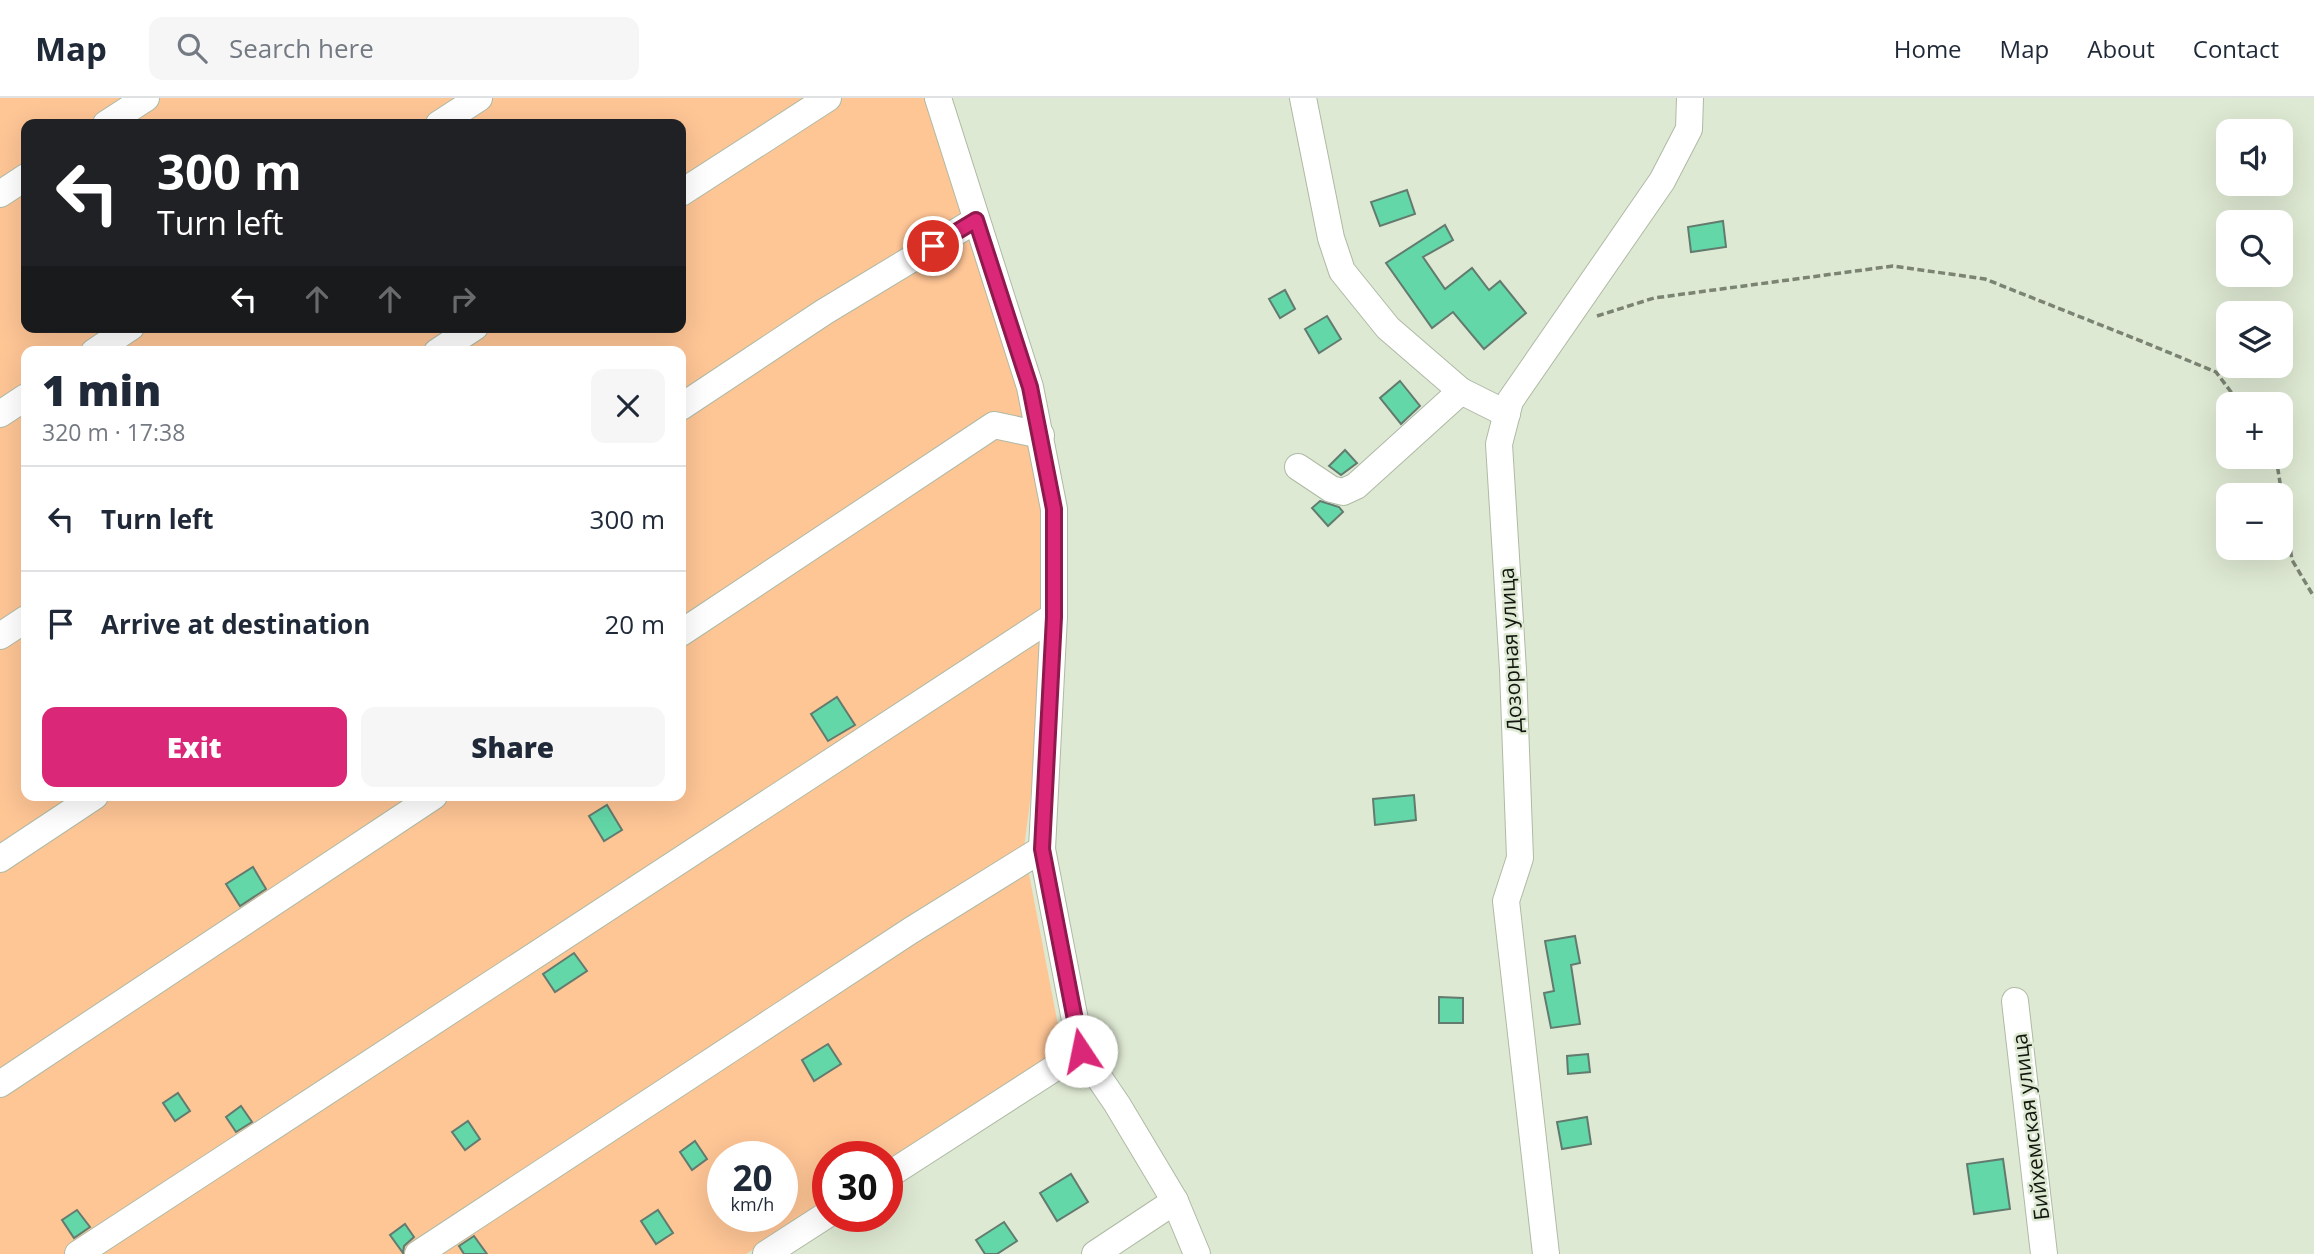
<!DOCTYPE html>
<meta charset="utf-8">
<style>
body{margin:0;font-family:"Open Sans",sans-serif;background:#f6f6f7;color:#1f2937;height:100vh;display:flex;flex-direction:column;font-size:26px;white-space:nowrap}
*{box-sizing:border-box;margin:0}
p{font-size:23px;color:#747a83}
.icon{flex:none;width:38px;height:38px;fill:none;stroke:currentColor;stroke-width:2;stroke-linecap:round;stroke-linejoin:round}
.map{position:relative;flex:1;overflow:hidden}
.sheet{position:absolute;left:21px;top:248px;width:665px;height:455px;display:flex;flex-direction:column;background:#fff;border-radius:14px;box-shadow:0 7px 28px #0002}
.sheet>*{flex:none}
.guide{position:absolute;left:21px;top:21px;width:665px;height:214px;border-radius:14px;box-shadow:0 7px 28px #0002;background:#202124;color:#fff;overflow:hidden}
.fabs{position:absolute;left:2216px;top:21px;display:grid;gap:14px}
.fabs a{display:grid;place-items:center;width:77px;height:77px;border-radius:14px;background:#fff;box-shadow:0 7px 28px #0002;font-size:35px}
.speed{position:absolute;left:707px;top:1043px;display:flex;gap:14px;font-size:35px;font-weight:700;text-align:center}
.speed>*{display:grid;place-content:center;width:91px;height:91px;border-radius:50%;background:#fff;box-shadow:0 7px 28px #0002;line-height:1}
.speed small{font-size:18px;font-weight:400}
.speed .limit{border:10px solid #d22;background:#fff;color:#111}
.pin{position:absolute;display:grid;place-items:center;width:60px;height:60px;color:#fff;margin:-30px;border:4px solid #fff;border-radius:50%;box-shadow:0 2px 7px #0007}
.me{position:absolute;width:77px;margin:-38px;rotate:349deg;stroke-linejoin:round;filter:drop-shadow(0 0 5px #0008)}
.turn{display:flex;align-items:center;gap:24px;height:147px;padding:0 21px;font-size:32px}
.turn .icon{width:91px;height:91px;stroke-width:2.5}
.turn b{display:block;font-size:49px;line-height:60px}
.lanes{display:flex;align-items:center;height:66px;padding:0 21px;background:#0003;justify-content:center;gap:35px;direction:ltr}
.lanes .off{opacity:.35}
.round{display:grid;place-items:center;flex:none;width:74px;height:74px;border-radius:14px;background:#f6f6f7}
.summary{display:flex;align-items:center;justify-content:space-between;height:119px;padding:0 21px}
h1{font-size:42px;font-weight:800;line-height:52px}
.cta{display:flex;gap:14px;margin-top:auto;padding:14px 21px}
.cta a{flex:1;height:80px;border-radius:14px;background:#db2777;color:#fff;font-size:28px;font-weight:800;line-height:80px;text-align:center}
.cta a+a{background:#f6f6f7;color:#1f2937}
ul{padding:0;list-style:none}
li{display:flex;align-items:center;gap:21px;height:105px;padding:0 21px;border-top:2px solid #e0e1e3}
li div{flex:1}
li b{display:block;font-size:26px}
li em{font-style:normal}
header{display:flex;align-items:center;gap:42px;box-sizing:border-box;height:98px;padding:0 35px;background:#fff;border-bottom:2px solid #e0e1e3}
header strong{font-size:33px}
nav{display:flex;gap:38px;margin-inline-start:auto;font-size:24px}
.search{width:490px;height:63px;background:#f6f6f7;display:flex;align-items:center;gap:18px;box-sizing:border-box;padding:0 24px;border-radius:14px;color:#747a83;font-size:26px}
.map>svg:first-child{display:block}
.green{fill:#fec595;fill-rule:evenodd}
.building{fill:#63d7a7;stroke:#637b6f;stroke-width:2}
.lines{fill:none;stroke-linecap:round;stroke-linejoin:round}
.minor-casing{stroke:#afbaa5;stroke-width:28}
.path{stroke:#7b8373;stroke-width:3.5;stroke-dasharray:7 3.5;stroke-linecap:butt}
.minor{stroke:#fff;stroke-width:26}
.route-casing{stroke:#8e194d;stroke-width:18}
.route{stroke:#db2777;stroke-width:12}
.labels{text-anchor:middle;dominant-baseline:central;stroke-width:5;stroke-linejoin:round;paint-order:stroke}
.street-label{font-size:21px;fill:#12160e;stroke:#dee9d3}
</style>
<header>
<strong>Map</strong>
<div class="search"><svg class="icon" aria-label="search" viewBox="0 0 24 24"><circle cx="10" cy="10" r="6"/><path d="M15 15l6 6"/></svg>Search here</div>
<nav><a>Home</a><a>Map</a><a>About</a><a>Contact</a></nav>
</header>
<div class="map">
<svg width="2314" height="1156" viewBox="0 0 2314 1156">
<rect width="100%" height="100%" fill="#dee9d3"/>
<path class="green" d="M0 0H938L1030 289 1054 519 1024 750 1063 953 887 1066V1059H828V1104L746 1156H0ZM26 26H681V229H26ZM26 254H681V698H26ZM723 1059H782V1118H723Z"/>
<g class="building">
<path d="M1407 92 1415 116 1380 128 1371 104Z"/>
<path d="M1723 123 1726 149 1691 154 1688 129Z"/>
<path d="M1445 127 1453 142 1423 159 1445 191 1472 170 1489 192 1500 183 1526 215 1484 251 1453 214 1432 230 1386 165Z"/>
<path d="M1285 192 1295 211 1280 220 1269 201Z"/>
<path d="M1327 218 1341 241 1319 255 1305 231Z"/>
<path d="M1400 283 1420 308 1401 326 1380 300Z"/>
<path d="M1345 352 1357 365 1341 377 1329 368Z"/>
<path d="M1320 403 1339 409 1343 414 1328 428 1312 410Z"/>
<path d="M837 599 855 627 828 643 811 616Z"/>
<path d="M1414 697 1416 722 1375 727 1373 701Z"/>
<path d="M607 707 622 732 604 743 589 718Z"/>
<path d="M253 769 266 791 240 808 226 786Z"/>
<path d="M1575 838 1580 865 1571 867 1580 926 1551 930 1544 895 1554 893 1545 843Z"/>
<path d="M574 855 587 873 555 894 543 876Z"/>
<path d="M1439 899 1463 900V925H1439Z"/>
<path d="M828 946 841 966 814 983 802 962Z"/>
<path d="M1588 956 1590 974 1568 976 1567 958Z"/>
<path d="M178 995 190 1013 175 1023 163 1005Z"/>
<path d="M241 1008 252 1024 236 1034 226 1019Z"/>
<path d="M1587 1019 1591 1046 1562 1051 1557 1024Z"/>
<path d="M468 1023 480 1041 465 1052 452 1034Z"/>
<path d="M695 1043 707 1061 692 1072 680 1054Z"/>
<path d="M2003 1061 2010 1111 1974 1116 1967 1066Z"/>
<path d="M1071 1076 1088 1104 1057 1123 1040 1095Z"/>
<path d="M77 1112 90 1129 74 1140 62 1122Z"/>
<path d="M658 1112 673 1135 656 1146 641 1123Z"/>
<path d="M1004 1124 1017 1143 997 1156H985L976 1142Z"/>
<path d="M405 1126 414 1139 404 1148 403 1155 390 1137Z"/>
<path d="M474 1138 487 1156H464L459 1148Z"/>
</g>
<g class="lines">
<defs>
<g id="minor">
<path d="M938 0 1030 289 1054 411V518L1042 751 1081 953 1117 1006 1175 1103 1197 1156"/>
<path d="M1303 0 1331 140 1342 173 1388 230 1461 293 1507 316"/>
<path d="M106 26 146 0"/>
<path d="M439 26 479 0"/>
<path d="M681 95 828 0"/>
<path d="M0 96 26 79"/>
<path d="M94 254 131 229"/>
<path d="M437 254 475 229"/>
<path d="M681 309 824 214 976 122"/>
<path d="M0 316 26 299"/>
<path d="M1298 369 1331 391 1343 394 1356 388 1461 293"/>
<path d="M681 535 994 327 1041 337"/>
<path d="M0 538 26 521"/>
<path d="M0 761 95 698"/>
<path d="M2015 903 2044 1156"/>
<path d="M0 986 434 698"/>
<path d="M887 1078 1081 953"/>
<path d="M78 1156 1054 518"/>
<path d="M418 1156 910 833 1042 751"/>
<path d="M766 1156 828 1116"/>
<path d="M1095 1156 1175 1103"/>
<path d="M1546 1156 1506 803 1520 760 1513 572 1499 346 1510 303 1662 83 1689 31 1690 0"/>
</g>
</defs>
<use href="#minor" class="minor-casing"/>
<g class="path">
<path d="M1597 218 1654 200 1893 168 1985 181 2141 243 2216 274 2240 306"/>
<path d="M2276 359 2292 462 2314 499"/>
</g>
<use href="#minor" class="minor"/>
</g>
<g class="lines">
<defs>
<path id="route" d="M933 148 976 122 1030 289 1054 411V519L1042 751 1081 953"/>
</defs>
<use href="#route" class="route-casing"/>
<use href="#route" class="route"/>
</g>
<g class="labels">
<g class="street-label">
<text transform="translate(1510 552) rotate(-93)">Дозорная улица</text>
<text transform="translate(2030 1029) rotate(-97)">Бийхемская улица</text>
</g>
</g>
</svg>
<div class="fabs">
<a><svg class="icon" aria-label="sound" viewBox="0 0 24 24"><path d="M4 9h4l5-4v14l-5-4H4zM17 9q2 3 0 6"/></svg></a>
<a><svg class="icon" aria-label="search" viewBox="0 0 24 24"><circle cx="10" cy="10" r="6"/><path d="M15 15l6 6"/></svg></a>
<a><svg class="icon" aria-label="layers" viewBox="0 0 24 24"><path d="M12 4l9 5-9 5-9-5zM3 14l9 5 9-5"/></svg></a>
<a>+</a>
<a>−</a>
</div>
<div class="speed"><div>20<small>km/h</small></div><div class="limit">30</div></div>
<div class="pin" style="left:933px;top:148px;background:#d93025"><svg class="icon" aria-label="arrive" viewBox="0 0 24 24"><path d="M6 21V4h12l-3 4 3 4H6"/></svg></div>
<svg class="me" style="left:1081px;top:953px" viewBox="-20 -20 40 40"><circle r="19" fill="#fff"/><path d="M0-13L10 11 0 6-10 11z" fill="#db2777"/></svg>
<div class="guide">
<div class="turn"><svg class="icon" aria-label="left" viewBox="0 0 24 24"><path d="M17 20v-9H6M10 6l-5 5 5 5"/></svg><div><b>300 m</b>Turn left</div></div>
<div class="lanes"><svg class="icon" aria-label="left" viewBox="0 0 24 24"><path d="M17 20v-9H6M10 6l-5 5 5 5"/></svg><svg class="icon off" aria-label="ahead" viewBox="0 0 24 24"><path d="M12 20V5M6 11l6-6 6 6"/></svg><svg class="icon off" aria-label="ahead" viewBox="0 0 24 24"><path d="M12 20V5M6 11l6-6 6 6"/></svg><svg class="icon off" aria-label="right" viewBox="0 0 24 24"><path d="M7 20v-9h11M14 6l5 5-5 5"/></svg></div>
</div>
<section class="sheet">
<div class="summary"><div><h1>1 min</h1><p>320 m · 17:38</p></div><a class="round"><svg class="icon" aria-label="close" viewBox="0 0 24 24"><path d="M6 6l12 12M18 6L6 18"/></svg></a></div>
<ul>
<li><svg class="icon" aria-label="left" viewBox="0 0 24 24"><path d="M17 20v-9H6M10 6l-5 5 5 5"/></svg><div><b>Turn left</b></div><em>300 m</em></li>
<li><svg class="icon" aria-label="arrive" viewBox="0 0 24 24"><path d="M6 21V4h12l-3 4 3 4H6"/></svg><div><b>Arrive at destination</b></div><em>20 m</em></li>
</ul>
<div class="cta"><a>Exit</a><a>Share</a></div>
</section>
</div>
